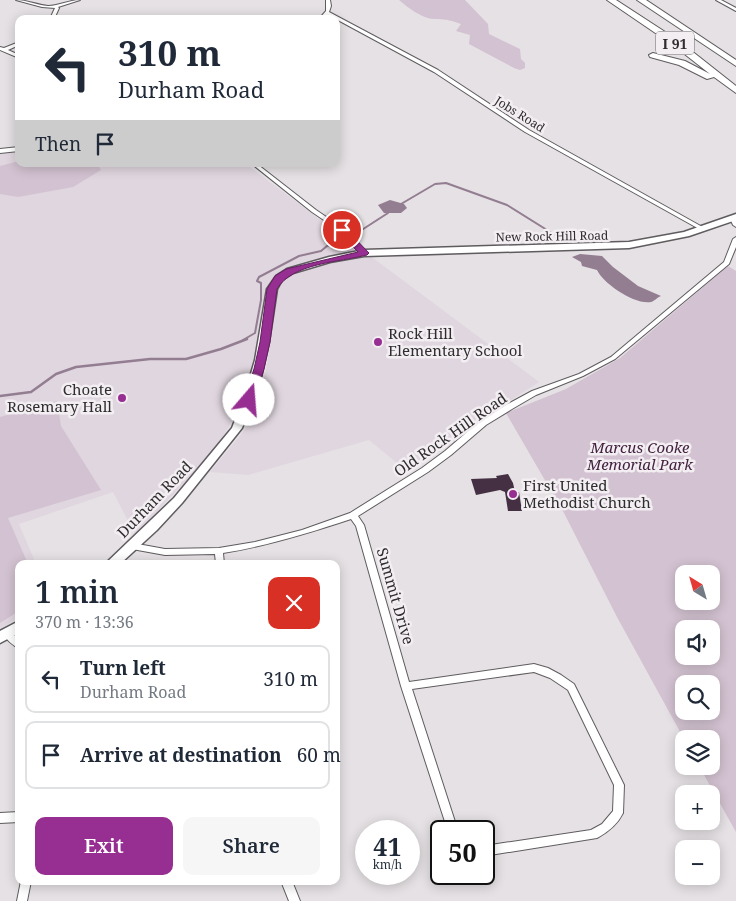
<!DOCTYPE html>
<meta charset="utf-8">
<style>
body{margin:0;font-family:"Noto Serif",serif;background:#f6f6f7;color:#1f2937;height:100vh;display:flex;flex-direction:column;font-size:19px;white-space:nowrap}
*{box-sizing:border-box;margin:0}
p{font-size:16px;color:#747a83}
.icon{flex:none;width:28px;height:28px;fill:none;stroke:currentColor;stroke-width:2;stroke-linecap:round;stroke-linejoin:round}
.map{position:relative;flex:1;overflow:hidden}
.details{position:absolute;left:15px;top:560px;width:325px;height:325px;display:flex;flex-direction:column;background:#fff;border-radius:10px;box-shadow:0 2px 12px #0003}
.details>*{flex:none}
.top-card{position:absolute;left:15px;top:15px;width:325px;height:152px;border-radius:10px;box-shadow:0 2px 12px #0003;background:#fff;color:#1f2937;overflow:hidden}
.needle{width:32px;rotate:323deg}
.fabs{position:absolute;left:675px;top:565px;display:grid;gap:10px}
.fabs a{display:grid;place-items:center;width:45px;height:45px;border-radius:10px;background:#fff;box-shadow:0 2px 12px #0003;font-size:25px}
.speed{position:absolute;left:355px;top:820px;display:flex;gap:10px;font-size:25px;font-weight:700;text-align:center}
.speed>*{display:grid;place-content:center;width:65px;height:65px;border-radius:50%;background:#fff;box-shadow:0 2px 12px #0003;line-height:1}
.speed small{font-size:12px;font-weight:400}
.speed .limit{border:2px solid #111;border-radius:8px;background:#fff;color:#111}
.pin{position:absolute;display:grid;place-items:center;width:42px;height:42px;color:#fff;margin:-21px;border:2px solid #fff;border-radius:50%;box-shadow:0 1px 5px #0007}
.me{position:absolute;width:55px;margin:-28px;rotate:18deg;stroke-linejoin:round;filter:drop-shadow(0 0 4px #0008)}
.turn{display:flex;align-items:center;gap:18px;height:105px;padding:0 20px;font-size:22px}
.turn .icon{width:65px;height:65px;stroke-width:2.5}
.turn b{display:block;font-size:35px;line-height:42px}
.then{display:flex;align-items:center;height:48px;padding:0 20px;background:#0003;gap:10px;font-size:19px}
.round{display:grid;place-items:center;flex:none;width:52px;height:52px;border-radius:10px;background:#f6f6f7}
.head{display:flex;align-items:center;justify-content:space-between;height:85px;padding:0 20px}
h1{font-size:30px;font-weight:600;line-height:38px}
.primary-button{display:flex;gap:10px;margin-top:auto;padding:10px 20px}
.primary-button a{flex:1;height:58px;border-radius:10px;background:#972e91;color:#fff;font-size:20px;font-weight:600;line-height:58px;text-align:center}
.primary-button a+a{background:#f6f6f7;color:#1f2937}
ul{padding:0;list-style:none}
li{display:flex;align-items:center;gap:15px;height:68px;margin:0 10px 8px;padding:0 10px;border:2px solid #e0e1e3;border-radius:10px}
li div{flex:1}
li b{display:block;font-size:19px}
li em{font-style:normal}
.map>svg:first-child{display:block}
.built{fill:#e0d6df}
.green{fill:#d3c2d1;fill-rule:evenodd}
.water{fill:#937d91}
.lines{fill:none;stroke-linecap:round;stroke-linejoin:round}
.stream-far1{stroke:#937d91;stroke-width:2}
.stream{stroke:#937d91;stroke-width:2.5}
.building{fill:#443042}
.minor-casing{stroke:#5f5c5f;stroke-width:2}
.secondary-casing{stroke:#5f5c5f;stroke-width:3}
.motorway-casing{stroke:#5f5c5f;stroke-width:2}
.minor{fill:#fff;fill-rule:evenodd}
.secondary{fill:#fff;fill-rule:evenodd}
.motorway{fill:#fff;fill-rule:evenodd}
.route{fill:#972e91;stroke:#621e5e}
.poi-dot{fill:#972e91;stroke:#f2eef1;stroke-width:2}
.labels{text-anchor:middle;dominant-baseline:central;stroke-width:5;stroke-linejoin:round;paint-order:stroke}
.far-street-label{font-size:12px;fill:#2f2d2f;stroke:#f2eef1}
.shield{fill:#f2eef1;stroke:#6a6769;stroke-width:1}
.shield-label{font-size:14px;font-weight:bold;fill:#2f2d2f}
.poi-label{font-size:15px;fill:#2f2d2f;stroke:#f2eef1;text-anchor:start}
.street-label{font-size:15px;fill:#2f2d2f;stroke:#f2eef1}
.park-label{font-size:15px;font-style:italic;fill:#432140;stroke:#f2eef1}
</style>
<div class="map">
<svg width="736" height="901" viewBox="0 0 736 901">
<rect width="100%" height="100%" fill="#e5e1e4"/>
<g class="built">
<path d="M19 152V164H246L343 237 355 250 350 253 298 265 282 272 271 282 266 290 262 332 241 405 219 444 197 470 135 534 113 492 19 524 36 564H19V617L0 629V154Z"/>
<path d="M369 255 539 382 485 417 454 443 403 468 369 440 248 475 210 472 252 421 266 371 279 281 295 270Z"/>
</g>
<g class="green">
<path d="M399 0H465L488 24 489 34 520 49 521 59 525 63V68L520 70 514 68 469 44 470 35 456 31 461 24C451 20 444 19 434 19 423 19 407 7 399 0Z"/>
<path d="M19 161V164H97L101 170 73 187 18 197 0 194V166Z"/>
<path d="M728 266 736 271V832L699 766H711V739H684L617 617 564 513 506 413 566 389 620 358ZM684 574H711V601H684ZM684 629H711V656H684ZM684 684H711V711H684Z"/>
<path d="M57 401 61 426 101 490 8 518 28 564H19V611L0 623V417Z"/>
</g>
<g class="water">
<path d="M390 200 404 204 407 208 401 213H384L378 205Z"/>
<path d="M580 254 602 256 613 267 638 286 661 296C658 297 653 302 651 302 634 305 603 283 597 270L582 266 581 262 572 257Z"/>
</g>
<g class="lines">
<g class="stream-far1">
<path d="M401 204 435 184 446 183 507 205 571 245"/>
<path d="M357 233 388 213"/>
<path d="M243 340 255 333 261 300V283L257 281 259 277 299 256 321 251 327 246 344 240"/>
</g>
<path class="stream" d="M0 396 31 392 56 374 76 367 150 359H186L221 349 247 339"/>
</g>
<path class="building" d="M508 474 513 483 515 492H519L522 511H508L505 492 500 490 476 495 471 479 497 478 496 476Z"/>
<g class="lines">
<defs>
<g id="minor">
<path d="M16 0C27 0 37 5 48 6 59 6 69 0 80 0L58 7 59 8 54 19H50L55 8 42 7Z"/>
<path d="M326 0H330L331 6 329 12 438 70 529 130 706 229 703 231 701 230 525 132 434 72 336 19 327 15 324 19H319L326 11Z"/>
<path d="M716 0H721L736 8V11Z"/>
<path d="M19 42V45L8 50 19 55V58L0 50V47L4 48Z"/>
<path d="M19 147V151L0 153V149Z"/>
<path d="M252 164H257L316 210 344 229 366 252V254H362L340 231 312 212Z"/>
<path d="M733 216 736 218V227L733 225 730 218Z"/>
<path d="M736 237V247L729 264 615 359 583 376 536 395 512 409 486 425 451 455 428 472 358 516 364 525 409 682 534 664 548 668 561 675 574 684 624 785 623 813C617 825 608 832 597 838L484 856V846L591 830 602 824 613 811 614 785 568 690 550 678 534 672 412 689 458 831H448L401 686 356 526 351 519C309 533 267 546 223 553L224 564H216L215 554 165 555 132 549 129 548 128 546 129 544 132 543 165 549 219 548 255 542 302 530 350 513 422 468 445 451 480 421 506 405 532 391 579 374 611 357 724 262 733 239Z"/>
<path d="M7 631 10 632 19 639V648C13 646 6 639 3 634L4 632Z"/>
<path d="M19 812V822L0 823V813Z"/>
<path d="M21 881H31L27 901H17Z"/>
<path d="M281 881H292L300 901H289Z"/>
</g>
<g id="secondary">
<path d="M736 214V220L689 236 629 248 364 256 330 262 293 273 282 280 277 289 269 342 261 377 242 428 182 503 157 530 120 564H105L174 498 232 428 245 394 255 360 267 289 276 276 287 269 329 257 364 250 629 242 684 232Z"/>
<path d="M19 621V633L0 643V631Z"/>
</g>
<g id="motorway">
<path d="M607 0H616L679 41 736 86V93L714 77 707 79 679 65 650 57 649 55 653 53 685 61 710 74 673 45Z"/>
<path d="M637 0H646L736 60V66Z"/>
</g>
</defs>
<use href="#minor" class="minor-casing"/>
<use href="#secondary" class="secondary-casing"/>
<use href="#motorway" class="motorway-casing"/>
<use href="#minor" class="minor"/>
<use href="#secondary" class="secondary"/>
<use href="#motorway" class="motorway"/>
</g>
<path class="route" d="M342 227 345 228 369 253 367 255C340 262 292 263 277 289L270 342 264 369 255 400 253 402H245L244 400 254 369 260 342 267 289 275 276 286 269 358 252 337 230Z"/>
<g class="poi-dot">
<circle cx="378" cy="342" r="5"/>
<circle cx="122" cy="398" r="5"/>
<circle cx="513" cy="494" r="5"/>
</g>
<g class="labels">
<g class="far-street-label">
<text transform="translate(520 114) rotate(32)">Jobs Road</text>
<text transform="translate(552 236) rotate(-1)">New Rock Hill Road</text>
</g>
<rect class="shield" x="656" y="31.5" width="38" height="23" rx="4"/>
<g class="shield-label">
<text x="675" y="43">I 91</text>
</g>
<g class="poi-label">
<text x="388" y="333">Rock Hill<tspan x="388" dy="17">Elementary School</tspan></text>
<text x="112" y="389" text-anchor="end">Choate<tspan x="112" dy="17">Rosemary Hall</tspan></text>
<text x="523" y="485">First United<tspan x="523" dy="17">Methodist Church</tspan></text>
</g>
<g class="street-label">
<text transform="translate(450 434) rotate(-35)">Old Rock Hill Road</text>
<text transform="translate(154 499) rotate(-46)">Durham Road</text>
<text transform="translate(396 596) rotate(74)">Summit Drive</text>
</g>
<g class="park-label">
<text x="640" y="447">Marcus Cooke<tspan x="640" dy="17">Memorial Park</tspan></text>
</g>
</g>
</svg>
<div class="fabs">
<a><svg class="needle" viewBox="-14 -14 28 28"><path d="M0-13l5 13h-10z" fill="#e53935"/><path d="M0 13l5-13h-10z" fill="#747a83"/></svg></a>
<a><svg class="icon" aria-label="sound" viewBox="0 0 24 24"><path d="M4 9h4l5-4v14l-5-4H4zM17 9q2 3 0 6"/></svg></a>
<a><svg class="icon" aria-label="search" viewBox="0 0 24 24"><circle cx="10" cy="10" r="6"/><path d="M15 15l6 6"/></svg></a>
<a><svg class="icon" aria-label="layers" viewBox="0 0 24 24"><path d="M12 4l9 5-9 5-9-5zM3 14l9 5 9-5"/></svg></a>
<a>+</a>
<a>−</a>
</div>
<div class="speed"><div>41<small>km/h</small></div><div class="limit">50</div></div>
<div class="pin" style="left:342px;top:230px;background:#d93025"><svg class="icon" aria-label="arrive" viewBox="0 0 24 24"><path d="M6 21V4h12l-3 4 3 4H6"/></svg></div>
<svg class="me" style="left:249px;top:400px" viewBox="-20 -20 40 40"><circle r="19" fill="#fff"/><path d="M0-13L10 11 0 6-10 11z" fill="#972e91"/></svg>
<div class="top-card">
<div class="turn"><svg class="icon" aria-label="left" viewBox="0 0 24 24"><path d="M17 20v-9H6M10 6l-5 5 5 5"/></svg><div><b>310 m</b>Durham Road</div></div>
<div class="then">Then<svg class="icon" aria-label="arrive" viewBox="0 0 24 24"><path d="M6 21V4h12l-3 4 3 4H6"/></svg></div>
</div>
<section class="details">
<div class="head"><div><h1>1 min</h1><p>370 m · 13:36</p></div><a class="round" style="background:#d93025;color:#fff"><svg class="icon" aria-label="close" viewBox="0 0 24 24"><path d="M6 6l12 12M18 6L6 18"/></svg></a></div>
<ul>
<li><svg class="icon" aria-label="left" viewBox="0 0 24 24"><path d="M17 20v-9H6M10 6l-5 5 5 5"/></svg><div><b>Turn left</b><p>Durham Road</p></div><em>310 m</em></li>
<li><svg class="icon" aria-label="arrive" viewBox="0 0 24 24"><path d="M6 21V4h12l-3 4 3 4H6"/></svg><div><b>Arrive at destination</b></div><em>60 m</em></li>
</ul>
<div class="primary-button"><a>Exit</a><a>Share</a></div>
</section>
</div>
